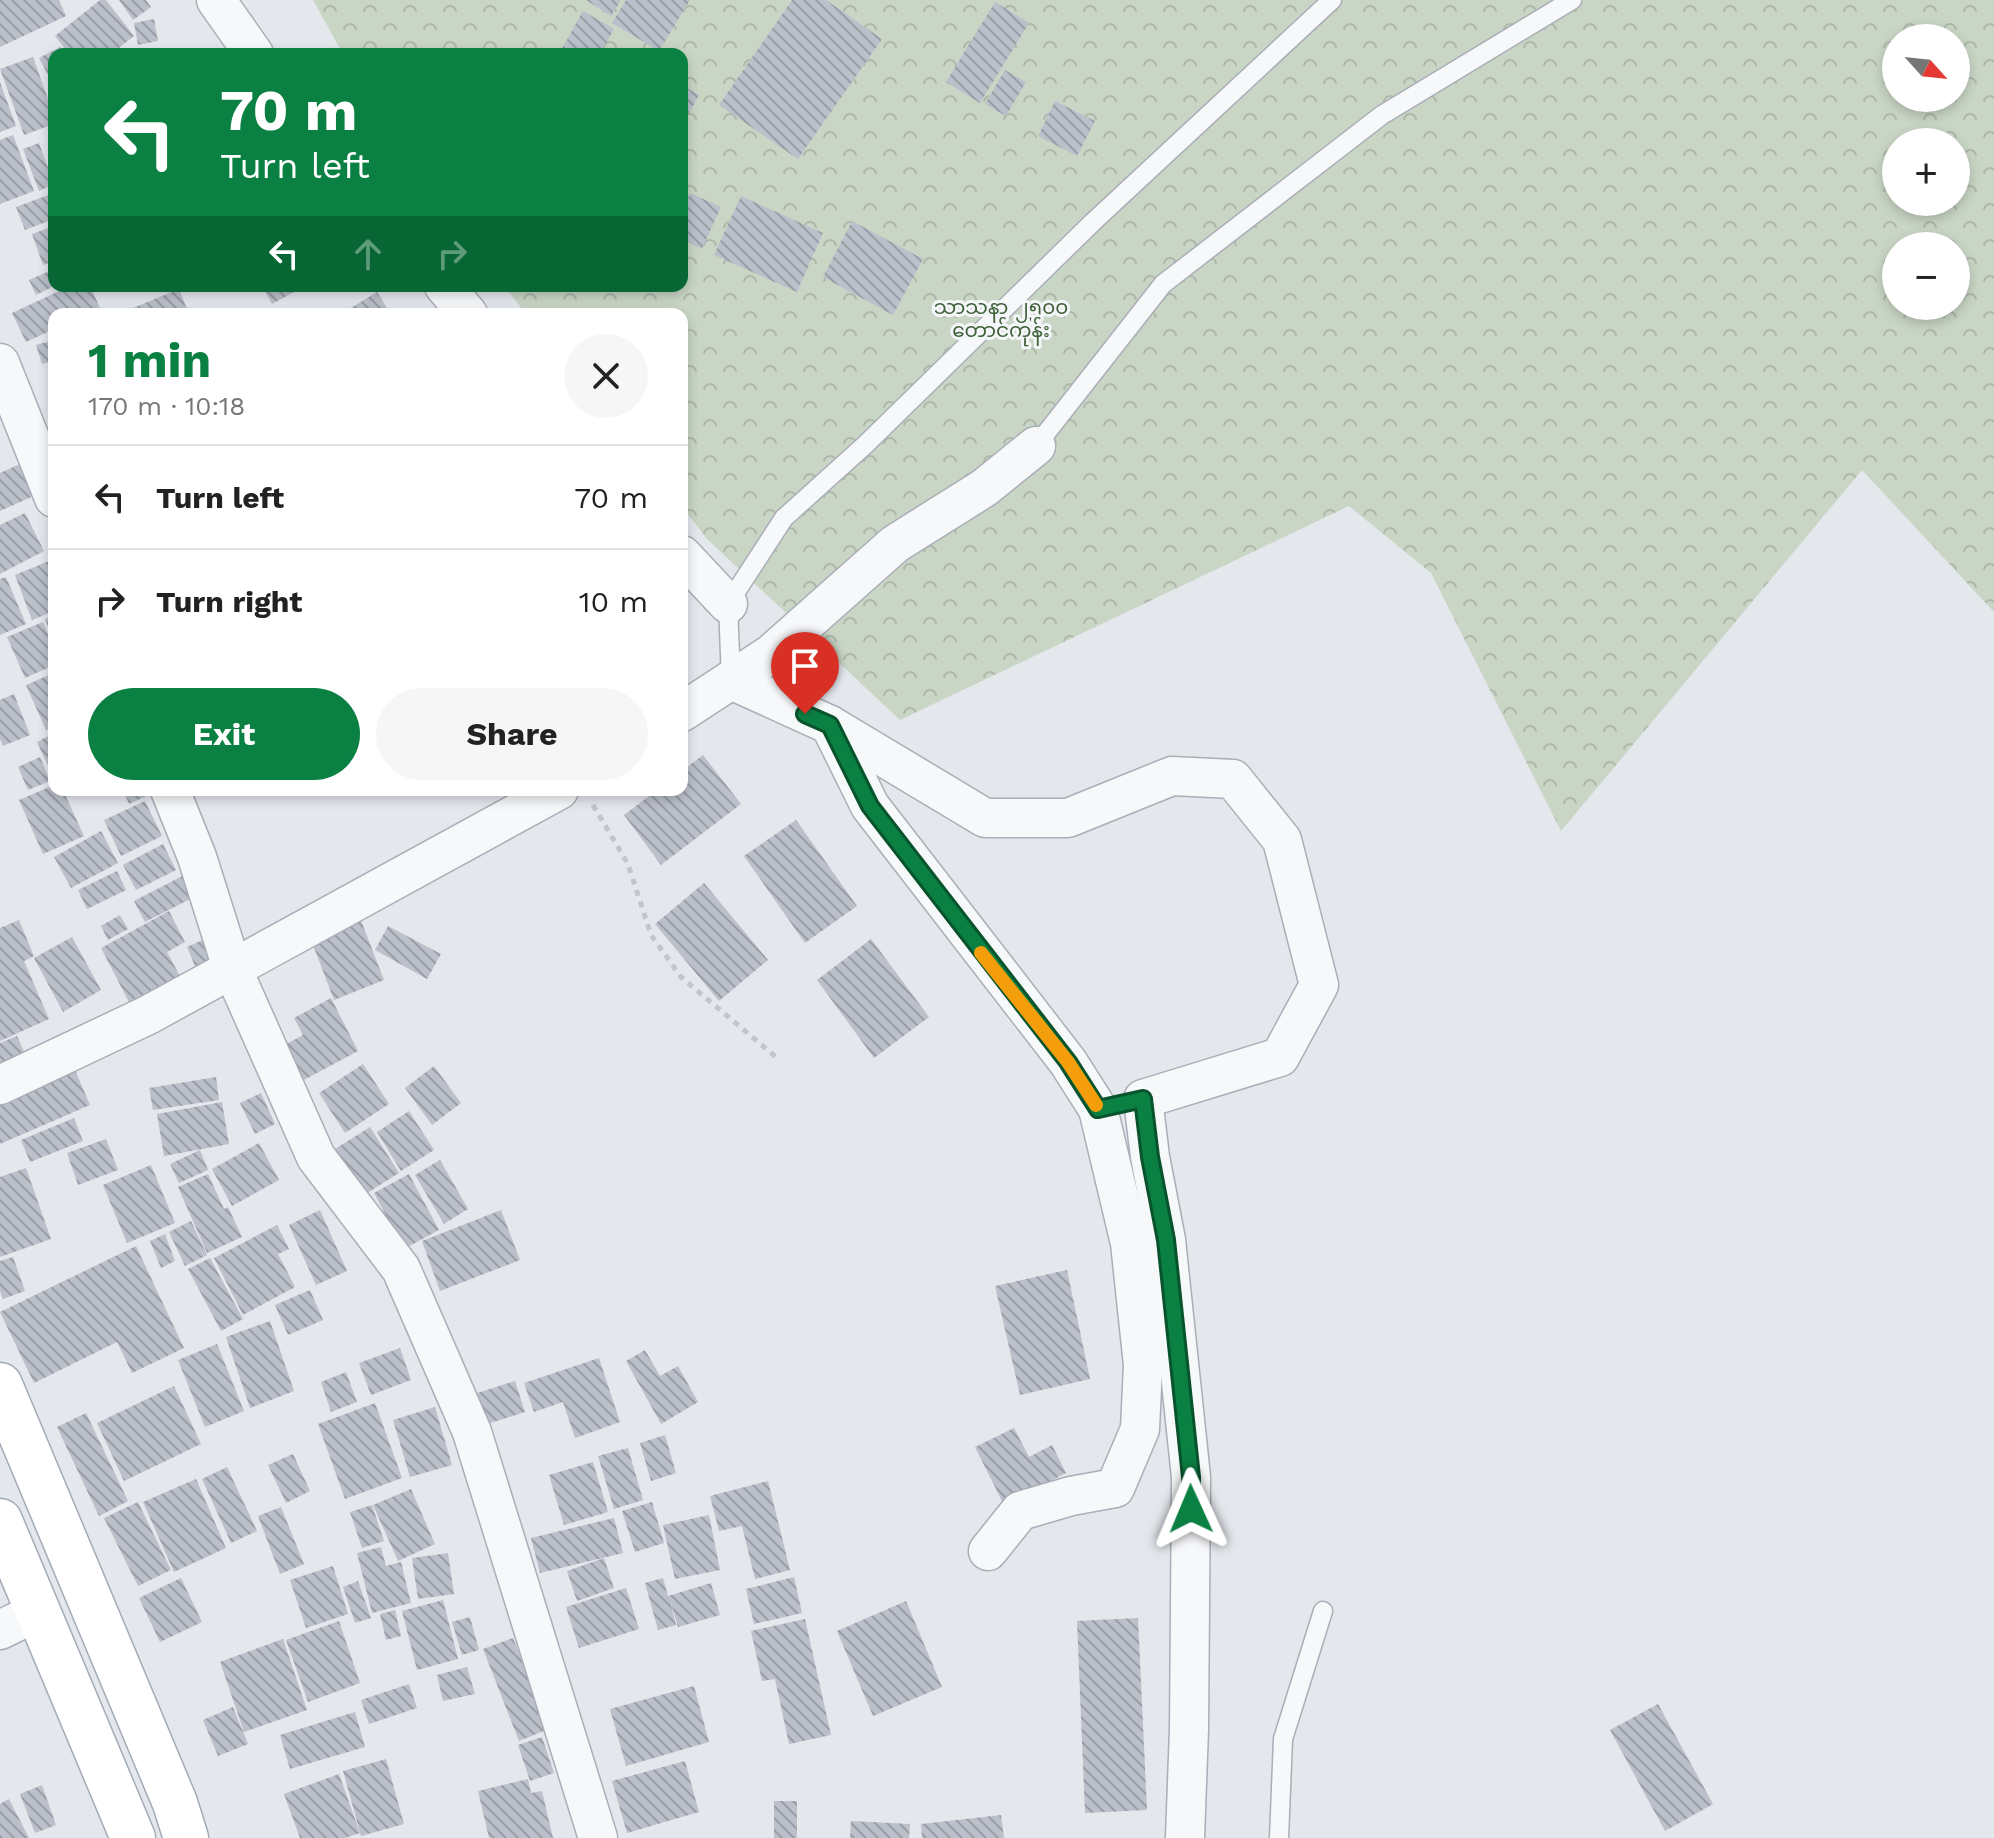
<!DOCTYPE html>
<meta charset="utf-8">
<style>
body{margin:0;font-family:"Work Sans","Noto Sans Myanmar",sans-serif;background:#f6f6f6;color:#222;height:100vh;display:flex;flex-direction:column;font-size:30px;white-space:nowrap}
*{box-sizing:border-box;margin:0}
p{font-size:26px;color:#767676}
.icon{flex:none;width:44px;height:44px;fill:none;stroke:currentColor;stroke-width:2;stroke-linecap:round;stroke-linejoin:round}
.map{position:relative;flex:1;overflow:hidden}
.details{position:absolute;left:48px;top:308px;width:640px;height:488px;display:flex;flex-direction:column;background:#fff;border-radius:16px;box-shadow:0 4px 12px #0003}
.details>*{flex:none}
.banner{position:absolute;left:48px;top:48px;width:640px;height:244px;border-radius:16px;box-shadow:0 4px 12px #0003;background:#0b8043;color:#fff;overflow:hidden}
.needle{width:52px;rotate:117deg}
.tools{position:absolute;left:1882px;top:24px;display:grid;gap:16px}
.tools a{display:grid;place-items:center;width:88px;height:88px;border-radius:50%;background:#fff;box-shadow:0 4px 12px #0003;font-size:40px}
.pin{position:absolute;display:grid;place-items:center;width:68px;height:68px;color:#fff;margin:-82px -34px;border-radius:50% 50% 50% 0;rotate:-45deg;box-shadow:0 0 8px #0007}
.pin .icon{rotate:45deg}
.me{position:absolute;width:88px;margin:-44px;rotate:359deg;stroke-linejoin:round;filter:drop-shadow(0 0 6px #0008)}
.turn{display:flex;align-items:center;gap:28px;height:168px;padding:0 40px;font-size:36px}
.turn .icon{width:104px;height:104px;stroke-width:2.5}
.turn b{display:block;font-size:56px;line-height:68px}
.lanes{display:flex;align-items:center;height:76px;padding:0 40px;background:#0003;justify-content:center;gap:40px;direction:ltr}
.lanes .off{opacity:.35}
.round{display:grid;place-items:center;flex:none;width:84px;height:84px;border-radius:42px;background:#f6f6f6}
.headline{display:flex;align-items:center;justify-content:space-between;height:136px;padding:0 40px}
h1{font-size:48px;font-weight:700;line-height:60px;color:#0b8043}
.primary-button{display:flex;gap:16px;margin-top:auto;padding:16px 40px}
.primary-button a{flex:1;height:92px;border-radius:48px;background:#0b8043;color:#fff;font-size:32px;font-weight:700;line-height:92px;text-align:center}
.primary-button a+a{background:#f6f6f6;color:#222}
ul{padding:0;list-style:none}
li{display:flex;align-items:center;gap:24px;height:104px;padding:0 40px;border-top:2px solid #e0e0e0}
li div{flex:1}
li b{display:block;font-size:30px}
li em{font-style:normal}
.map>svg:first-child{display:block}
.forest{fill:url(#forest-crowns);fill-rule:evenodd}
.building{fill:url(#building-back-hatch)}
.lines{fill:none;stroke-linecap:round;stroke-linejoin:round}
.lane-casing{stroke:#a9aeb7;stroke-width:21}
.street-casing{stroke:#a9aeb7;stroke-width:41}
.primary-casing{stroke:#a3abb8;stroke-width:47}
.path{stroke:#c2c5cb;stroke-width:5;stroke-dasharray:6 6;stroke-linecap:butt}
.lane{stroke:#f7f8fa;stroke-width:18}
.street{stroke:#f7f8fa;stroke-width:38}
.primary{stroke:#fff;stroke-width:44}
.route-casing{stroke:#07532c;stroke-width:20}
.route{stroke:#0b8043;stroke-width:14}
.slow{stroke:#f59e0b;stroke-width:14}
.labels{text-anchor:middle;dominant-baseline:central;stroke-width:6;stroke-linejoin:round;paint-order:stroke}
.park-label{font-size:20px;fill:#3f6138;stroke:#f4f6f9}
</style>
<div class="map">
<svg width="1994" height="1838" viewBox="0 0 1994 1838">
<defs>
<pattern id="forest-crowns" width="20" height="18" patternUnits="userSpaceOnUse" patternTransform="scale(2)"><rect width="20" height="18" fill="#c9d6c5"/><path d="M2 6a3 3 0 1 1 6 0M12 15a3 3 0 1 1 6 0" fill="none" stroke="#adb8ab"/></pattern>
<pattern id="building-back-hatch" width="6" height="6" patternUnits="userSpaceOnUse" patternTransform="scale(2)"><rect width="6" height="6" fill="#bbc0ca"/><path d="M-1 5l2 2M0 0l6 6M5-1l2 2" fill="none" stroke="#989da6"/></pattern>
</defs>
<rect width="100%" height="100%" fill="#e4e7ec"/>
<path class="forest" d="M313 0H1994V612L1862 470 1561 831 1431 573 1349 506 900 720 707 539 682 507V314H526L504 286H682V54H343ZM1896 38H1956V98H1896ZM1896 142H1956V202H1896ZM1896 246H1956V306H1896Z"/>
<g class="building">
<path d="M0 0H59L66 16 0 47Z"/>
<path d="M100 0H106L134 36 111 54H69L55 36Z"/>
<path d="M119 0H146L151 7 133 20Z"/>
<path d="M586 0H621L611 16Z"/>
<path d="M626 0H690L659 51 612 23Z"/>
<path d="M792 0H826L882 39 798 159 719 105Z"/>
<path d="M995 2 1029 23 980 103 946 82Z"/>
<path d="M583 11 614 29 600 54H559Z"/>
<path d="M154 19 158 41 138 45 134 23Z"/>
<path d="M60 47 64 54H54V86L39 58Z"/>
<path d="M33 57 54 116V124L24 135 0 69Z"/>
<path d="M1005 70 1026 82 1006 116 985 104Z"/>
<path d="M0 82 16 126 0 132Z"/>
<path d="M682 85 699 95 682 126Z"/>
<path d="M1055 101 1095 121 1077 156 1038 136Z"/>
<path d="M13 135 34 191 0 204V140Z"/>
<path d="M39 143 54 184 39 191 23 149Z"/>
<path d="M690 193 721 207 702 249 682 240V211Z"/>
<path d="M51 194 54 219 25 230 16 207Z"/>
<path d="M741 196 823 233 797 292 714 255Z"/>
<path d="M852 221 923 259 893 315 823 277Z"/>
<path d="M54 226V261L43 265 32 234Z"/>
<path d="M54 269V286L36 295 29 280Z"/>
<path d="M70 286H90L100 308 86 314H54V329L26 342 12 313Z"/>
<path d="M262 286H305L272 304Z"/>
<path d="M179 289 189 314H130L128 310Z"/>
<path d="M377 292 391 314H341Z"/>
<path d="M54 340V361L42 364 36 345Z"/>
<path d="M24 462 38 494 0 511V473Z"/>
<path d="M25 513 44 551 0 574V525Z"/>
<path d="M49 561 54 574V611L32 620 15 575Z"/>
<path d="M6 577 26 624 0 635V579Z"/>
<path d="M54 615V642L45 619Z"/>
<path d="M43 622 54 648V665L25 678 7 637Z"/>
<path d="M49 675 54 687V727L46 730 26 685Z"/>
<path d="M14 694 30 735 3 746 0 739V700Z"/>
<path d="M54 733V778L37 742Z"/>
<path d="M703 755 741 804 661 865 624 815 657 790H682V771Z"/>
<path d="M40 757 50 781 28 790 18 767Z"/>
<path d="M54 785V790H63L84 836 43 854 19 800Z"/>
<path d="M123 790H160L129 804Z"/>
<path d="M145 801 162 836 121 856 104 820Z"/>
<path d="M796 820 857 906 805 943 744 856Z"/>
<path d="M101 831 118 863 71 888 54 857Z"/>
<path d="M163 844 176 870 136 890 123 865Z"/>
<path d="M117 871 126 890 87 909 78 890Z"/>
<path d="M190 872 202 893 145 922 134 901Z"/>
<path d="M704 883 768 960 719 1001 655 924Z"/>
<path d="M169 911 185 942 167 952 181 978 131 1006 101 948Z"/>
<path d="M120 915 128 929 108 940 101 926Z"/>
<path d="M360 918 384 980 334 1000 310 937Z"/>
<path d="M19 920 34 956 24 961 49 1019 0 1041V928Z"/>
<path d="M388 926 441 954 427 979 375 950Z"/>
<path d="M72 937 101 990 63 1012 34 958Z"/>
<path d="M209 937 219 960 197 971 187 947Z"/>
<path d="M871 939 929 1017 874 1058 817 980Z"/>
<path d="M331 998 358 1051 302 1081 283 1046 303 1035 294 1018Z"/>
<path d="M17 1036 25 1054 0 1064V1043Z"/>
<path d="M363 1064 389 1104 345 1133 319 1093Z"/>
<path d="M434 1066 461 1103 432 1125 405 1088Z"/>
<path d="M75 1070 90 1105 0 1144V1103Z"/>
<path d="M216 1077 219 1100 153 1110 149 1088Z"/>
<path d="M261 1093 275 1124 255 1134 240 1103Z"/>
<path d="M222 1102 229 1144 164 1156 157 1114Z"/>
<path d="M409 1111 434 1150 401 1171 377 1132Z"/>
<path d="M74 1118 83 1141 30 1162 21 1140Z"/>
<path d="M370 1127 399 1173 364 1195 335 1149Z"/>
<path d="M106 1139 118 1170 78 1185 67 1153Z"/>
<path d="M259 1143 279 1180 232 1206 212 1169Z"/>
<path d="M200 1150 208 1170 179 1183 170 1164Z"/>
<path d="M440 1160 468 1209 444 1224 415 1175Z"/>
<path d="M151 1165 175 1223 127 1243 103 1185Z"/>
<path d="M26 1168 51 1239 0 1257V1177Z"/>
<path d="M208 1174 224 1209 228 1207 242 1237 207 1253 178 1187Z"/>
<path d="M409 1174 439 1230 404 1249 374 1193Z"/>
<path d="M320 1210 347 1271 316 1285 289 1225Z"/>
<path d="M501 1210 520 1260 440 1291 422 1241Z"/>
<path d="M191 1221 207 1255 185 1266 169 1232Z"/>
<path d="M277 1225 289 1249 278 1254 295 1287 243 1315 214 1258Z"/>
<path d="M165 1234 175 1261 161 1268 150 1241Z"/>
<path d="M136 1246 184 1348 132 1373 117 1342 34 1383 0 1312Z"/>
<path d="M13 1257 25 1291 3 1299 0 1291V1261Z"/>
<path d="M210 1258 243 1319 221 1331 188 1269Z"/>
<path d="M1067 1270 1090 1379 1020 1395 995 1286Z"/>
<path d="M310 1290 323 1320 288 1335 275 1305Z"/>
<path d="M270 1321 294 1391 250 1408 226 1337Z"/>
<path d="M217 1344 244 1411 205 1427 178 1360Z"/>
<path d="M400 1348 411 1380 371 1395 359 1363Z"/>
<path d="M645 1350 660 1376 678 1366 698 1402 661 1424 626 1361Z"/>
<path d="M599 1358 620 1422 575 1438 563 1402 534 1412 524 1383Z"/>
<path d="M346 1372 357 1402 331 1412 321 1382Z"/>
<path d="M515 1381 525 1412 481 1426 471 1395Z"/>
<path d="M174 1386 201 1444 124 1481 97 1423Z"/>
<path d="M375 1403 402 1478 345 1499 318 1424Z"/>
<path d="M435 1407 452 1465 410 1477 393 1420Z"/>
<path d="M86 1413 128 1501 99 1516 57 1427Z"/>
<path d="M1014 1428 1029 1457 1052 1445 1066 1473 1004 1505 975 1447Z"/>
<path d="M665 1435 676 1473 651 1481 640 1443Z"/>
<path d="M628 1448 643 1500 614 1509 598 1456Z"/>
<path d="M293 1454 310 1491 286 1503 268 1465Z"/>
<path d="M593 1462 608 1512 564 1525 549 1475Z"/>
<path d="M227 1467 257 1531 231 1543 202 1479Z"/>
<path d="M196 1479 226 1548 174 1572 143 1502Z"/>
<path d="M768 1481 790 1570 755 1579 742 1526 719 1531 710 1496Z"/>
<path d="M411 1489 435 1544 398 1561 373 1505Z"/>
<path d="M138 1502 171 1570 138 1586 104 1518Z"/>
<path d="M652 1502 664 1543 635 1552 622 1511Z"/>
<path d="M372 1505 384 1541 362 1548 350 1512Z"/>
<path d="M281 1507 304 1564 280 1574 258 1516Z"/>
<path d="M709 1515 720 1570 675 1579 663 1525Z"/>
<path d="M614 1518 623 1553 540 1573 531 1538Z"/>
<path d="M381 1547 386 1566 401 1562 411 1603 372 1613 357 1553Z"/>
<path d="M448 1553 454 1594 418 1599 412 1558Z"/>
<path d="M604 1558 614 1588 577 1601 567 1571Z"/>
<path d="M333 1566 348 1614 306 1628 290 1580Z"/>
<path d="M794 1577 802 1613 754 1624 746 1589Z"/>
<path d="M181 1578 202 1622 160 1642 139 1598Z"/>
<path d="M663 1578 668 1596 711 1583 720 1615 678 1627 670 1600 676 1625 658 1630 645 1583Z"/>
<path d="M358 1581 371 1618 355 1623 343 1587Z"/>
<path d="M626 1588 639 1629 579 1648 566 1607Z"/>
<path d="M443 1600 458 1659 417 1670 402 1611Z"/>
<path d="M906 1601 942 1687 873 1716 837 1631Z"/>
<path d="M395 1610 401 1636 386 1640 380 1614Z"/>
<path d="M470 1617 479 1650 462 1655 452 1622Z"/>
<path d="M1138 1618 1147 1810 1085 1813 1077 1621Z"/>
<path d="M805 1619 831 1735 789 1744 775 1679 762 1681 751 1631Z"/>
<path d="M339 1621 360 1683 308 1702 286 1640Z"/>
<path d="M513 1638 549 1729 519 1741 483 1649Z"/>
<path d="M283 1639 307 1710 244 1732 220 1662Z"/>
<path d="M467 1667 475 1694 443 1701 437 1675Z"/>
<path d="M409 1684 417 1708 369 1724 361 1700Z"/>
<path d="M694 1686 709 1742 626 1766 610 1709Z"/>
<path d="M1658 1704 1713 1804 1665 1831 1610 1730Z"/>
<path d="M233 1707 248 1744 218 1756 203 1720Z"/>
<path d="M355 1712 365 1747 290 1769 280 1735Z"/>
<path d="M542 1737 554 1773 530 1781 518 1745Z"/>
<path d="M386 1759 404 1824 361 1836 343 1771Z"/>
<path d="M685 1761 699 1812 627 1833 612 1781Z"/>
<path d="M339 1774 360 1833 345 1838H300L284 1794Z"/>
<path d="M528 1779 531 1793 542 1791 553 1838H489L478 1791Z"/>
<path d="M42 1785 56 1825 35 1833 20 1794Z"/>
<path d="M9 1799 29 1838H0V1804Z"/>
<rect x="774" y="1801" width="23" height="37"/>
<path d="M1001 1815 1004 1838H922L921 1824Z"/>
<path d="M851 1821 910 1824 909 1838H850Z"/>
</g>
<g class="lines">
<defs>
<g id="lane">
<path d="M1036 446 1163 284 1382 115 1572 0"/>
<path d="M731 680 728 604 784 518 865 445 1093 222 1332 0"/>
<path d="M1279 1838 1283 1739 1323 1611"/>
</g>
<g id="street">
<path d="M216 0 254 54"/>
<path d="M444 286 468 314"/>
<path d="M0 363 54 498"/>
<path d="M682 555 728 604"/>
<path d="M731 680 830 725 985 818H1068L1172 776 1233 779 1282 840 1319 985 1280 1057 1143 1099 1150 1157 1166 1240 1191 1477 1189 1729 1185 1838"/>
<path d="M682 712 771 654 895 544 984 488 1036 446"/>
<path d="M830 725 870 806 1068 1062 1098 1109 1130 1243 1143 1365 1140 1429 1115 1488 1071 1496 1020 1511 988 1551"/>
<path d="M170 790 197 857 232 968 316 1157 401 1269 472 1432 598 1838"/>
<path d="M0 1085 148 1015 559 790"/>
<path d="M0 1630 39 1611"/>
</g>
<g id="primary">
<path d="M0 1385 175 1803 186 1838"/>
<path d="M0 1521 133 1838"/>
</g>
</defs>
<use href="#lane" class="lane-casing"/>
<use href="#street" class="street-casing"/>
<use href="#primary" class="primary-casing"/>
<path class="path" d="M593 805 628 864 651 935 681 977 776 1057"/>
<use href="#lane" class="lane"/>
<use href="#street" class="street"/>
<use href="#primary" class="primary"/>
</g>
<g class="lines">
<defs>
<path id="route" d="M805 714 830 725 870 806 1068 1062 1098 1109 1143 1099 1150 1157 1166 1240 1191 1477V1509"/>
</defs>
<use href="#route" class="route-casing"/>
<use href="#route" class="route"/>
<path class="slow" d="M981 953 1068 1062 1096 1105"/>
</g>
<g class="labels">
<g class="park-label">
<text x="1001" y="307">သာသနာ ၂၅၀၀<tspan x="1001" dy="23">တောင်ကုန်း</tspan></text>
</g>
</g>
</svg>
<div class="tools">
<a><svg class="needle" viewBox="-14 -14 28 28"><path d="M0-13l5 13h-10z" fill="#e53935"/><path d="M0 13l5-13h-10z" fill="#767676"/></svg></a>
<a>+</a>
<a>−</a>
</div>
<div class="pin" style="left:805px;top:714px;background:#d93025"><svg class="icon" aria-label="arrive" viewBox="0 0 24 24"><path d="M6 21V4h12l-3 4 3 4H6"/></svg></div>
<svg class="me" style="left:1191px;top:1509px" viewBox="-20 -20 40 40"><path d="M0-17L14 15 0 8-14 15z" fill="#0b8043" stroke="#fff" stroke-width="4"/></svg>
<div class="banner">
<div class="turn"><svg class="icon" aria-label="left" viewBox="0 0 24 24"><path d="M17 20v-9H6M10 6l-5 5 5 5"/></svg><div><b>70 m</b>Turn left</div></div>
<div class="lanes"><svg class="icon" aria-label="left" viewBox="0 0 24 24"><path d="M17 20v-9H6M10 6l-5 5 5 5"/></svg><svg class="icon off" aria-label="ahead" viewBox="0 0 24 24"><path d="M12 20V5M6 11l6-6 6 6"/></svg><svg class="icon off" aria-label="right" viewBox="0 0 24 24"><path d="M7 20v-9h11M14 6l5 5-5 5"/></svg></div>
</div>
<section class="details">
<div class="headline"><div><h1>1 min</h1><p>170 m · 10:18</p></div><a class="round"><svg class="icon" aria-label="close" viewBox="0 0 24 24"><path d="M6 6l12 12M18 6L6 18"/></svg></a></div>
<ul>
<li><svg class="icon" aria-label="left" viewBox="0 0 24 24"><path d="M17 20v-9H6M10 6l-5 5 5 5"/></svg><div><b>Turn left</b></div><em>70 m</em></li>
<li><svg class="icon" aria-label="right" viewBox="0 0 24 24"><path d="M7 20v-9h11M14 6l5 5-5 5"/></svg><div><b>Turn right</b></div><em>10 m</em></li>
</ul>
<div class="primary-button"><a>Exit</a><a>Share</a></div>
</section>
</div>
